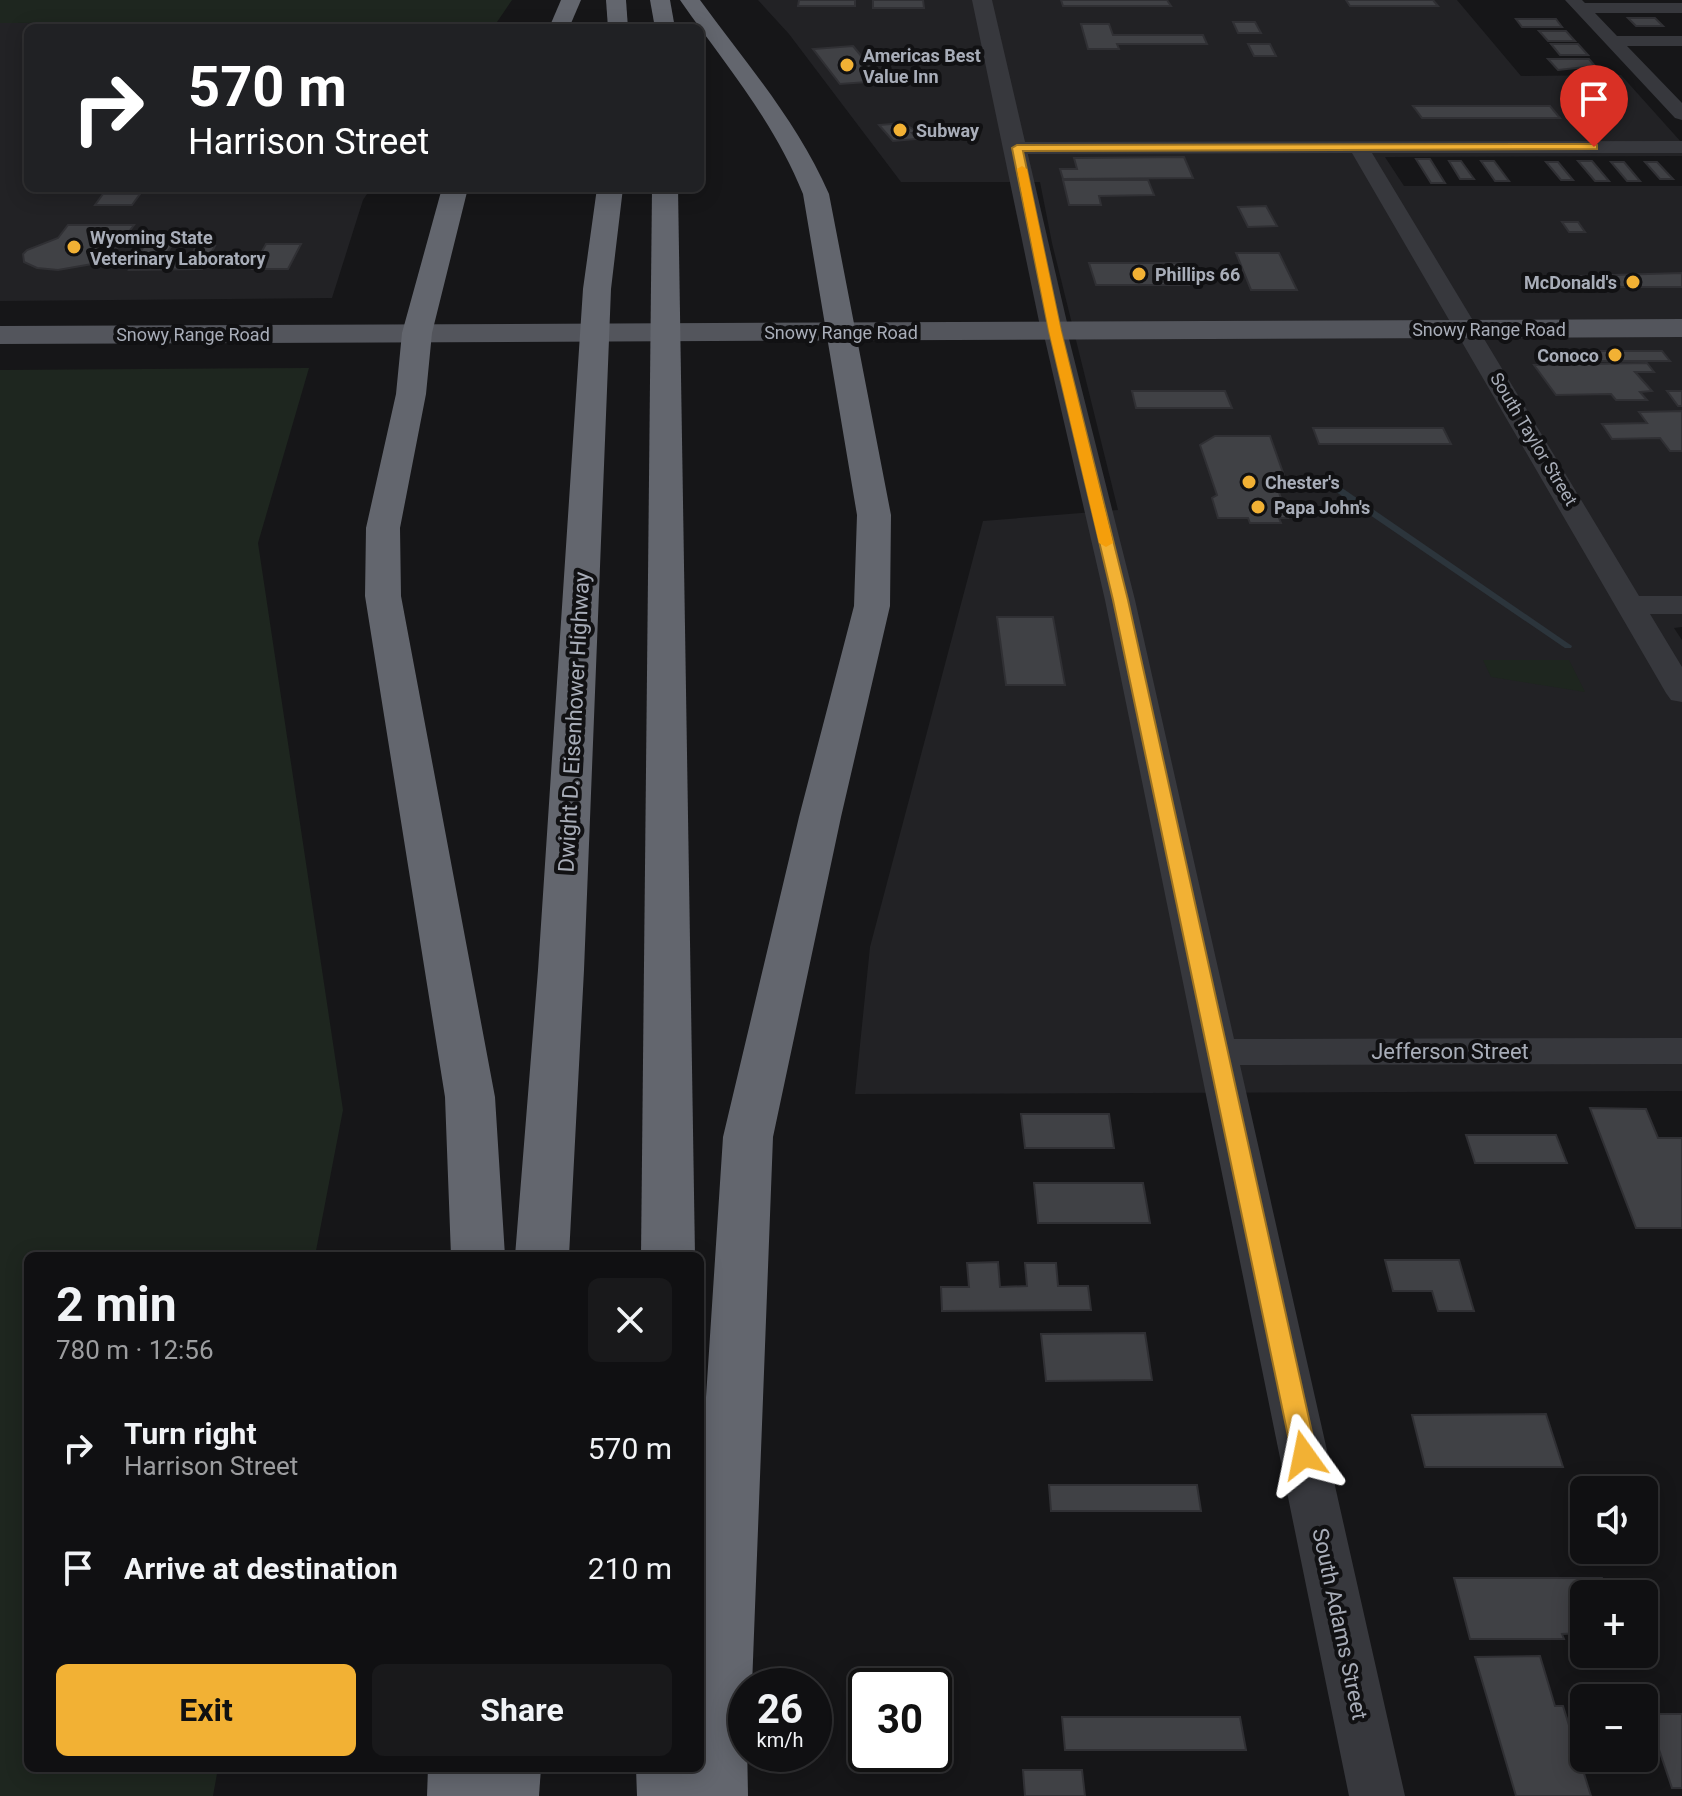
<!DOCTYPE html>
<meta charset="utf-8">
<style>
body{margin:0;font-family:Roboto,sans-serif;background:#19191b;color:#f1f3f6;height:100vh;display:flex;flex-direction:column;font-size:30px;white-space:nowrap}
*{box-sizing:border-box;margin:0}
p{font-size:26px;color:#9c9d9f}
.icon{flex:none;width:44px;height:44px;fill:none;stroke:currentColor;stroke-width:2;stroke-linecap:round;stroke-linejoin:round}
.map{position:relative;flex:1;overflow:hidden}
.side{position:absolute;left:24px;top:1252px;width:680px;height:520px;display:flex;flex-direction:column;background:#101012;border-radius:12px;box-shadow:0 4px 20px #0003,0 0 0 2px #303032}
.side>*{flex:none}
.hud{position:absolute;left:24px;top:24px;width:680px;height:168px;border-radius:12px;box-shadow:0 4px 20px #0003,0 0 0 2px #303032;background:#202124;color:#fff;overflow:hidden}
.tools{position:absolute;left:1570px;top:1476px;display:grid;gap:16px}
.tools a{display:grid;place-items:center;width:88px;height:88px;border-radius:12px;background:#101012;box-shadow:0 4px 20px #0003,0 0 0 2px #303032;font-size:40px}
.speed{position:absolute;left:728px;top:1668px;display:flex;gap:16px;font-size:40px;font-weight:700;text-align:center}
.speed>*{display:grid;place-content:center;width:104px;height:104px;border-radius:50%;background:#101012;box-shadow:0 4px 20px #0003,0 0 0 2px #303032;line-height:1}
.speed small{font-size:20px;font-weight:400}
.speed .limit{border:4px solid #111;border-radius:12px;background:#fff;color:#111}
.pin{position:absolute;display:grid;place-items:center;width:68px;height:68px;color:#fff;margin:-82px -34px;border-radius:50% 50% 50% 0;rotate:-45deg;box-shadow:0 0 8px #0007}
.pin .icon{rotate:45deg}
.me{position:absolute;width:88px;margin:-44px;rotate:348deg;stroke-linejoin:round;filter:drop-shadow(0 0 6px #0008)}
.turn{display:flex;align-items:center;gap:28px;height:168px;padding:0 32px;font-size:36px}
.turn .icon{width:104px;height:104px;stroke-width:2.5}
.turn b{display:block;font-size:56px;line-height:68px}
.round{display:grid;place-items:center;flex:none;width:84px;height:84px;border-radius:12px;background:#19191b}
.summary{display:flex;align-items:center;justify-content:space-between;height:136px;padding:0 32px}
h1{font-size:48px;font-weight:700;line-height:60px}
.action{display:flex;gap:16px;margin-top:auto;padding:16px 32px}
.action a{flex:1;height:92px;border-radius:12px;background:#f2b134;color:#111;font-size:32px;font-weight:700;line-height:92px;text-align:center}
.action a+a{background:#19191b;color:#f1f3f6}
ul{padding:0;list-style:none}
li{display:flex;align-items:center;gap:24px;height:120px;padding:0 32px}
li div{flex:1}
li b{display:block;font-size:30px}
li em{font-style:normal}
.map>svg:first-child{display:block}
.built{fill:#222225}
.green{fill:#1e261f}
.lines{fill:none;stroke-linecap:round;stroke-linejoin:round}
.stream{fill:#2c353c;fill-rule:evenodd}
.building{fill:#404145;stroke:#303034;stroke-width:2}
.minor{fill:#37383d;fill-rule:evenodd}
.tertiary{fill:#37383d;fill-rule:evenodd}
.primary{fill:#53555c;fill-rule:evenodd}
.motorway{fill:#63666e;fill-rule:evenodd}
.route{fill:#f2b134;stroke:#9d7322;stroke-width:2}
.slow{fill:#f59e0b}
.poi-dot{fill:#f2b134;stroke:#111113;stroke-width:3}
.labels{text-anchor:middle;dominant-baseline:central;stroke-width:8;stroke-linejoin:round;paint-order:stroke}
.far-poi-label{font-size:18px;font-weight:bold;fill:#a8adb8;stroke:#111113;text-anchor:start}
.far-street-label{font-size:18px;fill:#a8adb8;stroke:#111113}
.street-label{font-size:22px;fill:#a8adb8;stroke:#111113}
</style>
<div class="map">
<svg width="1682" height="1796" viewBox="0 0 1682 1796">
<rect width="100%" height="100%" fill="#161618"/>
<g class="built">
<path d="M758 0H1457L1521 76 1621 75 1682 143V156L1385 157 1404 186H1682V627L1674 628 1682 640V1091L855 1094 870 947 983 521 1118 510 1052 243 1040 182H901L789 34Z"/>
<path d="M497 22 492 28H28V188H371L363 200 332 298 0 301V23Z"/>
</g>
<g class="green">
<path d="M0 0H512L497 22 0 23Z"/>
<path d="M309 368 258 543 343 1110 315 1256H28V1768H218L213 1796H0V370Z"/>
<path d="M1483 660H1569L1585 692 1491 677Z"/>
</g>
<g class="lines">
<path class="stream" d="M1323 479H1329L1572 646 1571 648H1565L1323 483Z"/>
</g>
<g class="building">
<path d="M799 0H855V6H798Z"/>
<path d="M873 0H923L924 8H873Z"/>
<path d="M1061 0H1167L1171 6H1063Z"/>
<path d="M1346 0H1433L1438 6H1350Z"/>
<path d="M1628 18H1655L1663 26H1636Z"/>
<path d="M1516 19H1556L1562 27H1522Z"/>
<path d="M1233 22H1255L1261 33H1238Z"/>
<path d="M1081 24H1109L1113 35H1203L1207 44H1117L1119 49H1088Z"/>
<path d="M1539 31H1566L1575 41H1548Z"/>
<path d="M1248 44H1270L1276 56H1254Z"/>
<path d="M1551 44H1578L1588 55H1560Z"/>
<path d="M853 46 882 81 840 84 813 49Z"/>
<path d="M1548 59H1589L1595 66 1558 70Z"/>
<path d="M1413 106H1550L1560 118H1422Z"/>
<path d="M903 123 919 133H912L917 139 893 141 879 125Z"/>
<path d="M1184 157 1193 178 1063 179 1060 169H1077L1074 158Z"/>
<path d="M1416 159H1430L1445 183H1431Z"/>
<path d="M1449 161H1461L1474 179H1460Z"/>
<path d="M1481 161H1494L1509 181H1495Z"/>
<path d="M1578 161H1592L1609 181H1595Z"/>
<path d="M1546 162H1558L1573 180H1561Z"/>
<path d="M1611 162H1624L1640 181H1627Z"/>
<path d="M1645 162H1657L1673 179H1660Z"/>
<path d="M1063 180H1148L1154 195 1099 196 1101 205H1069Z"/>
<path d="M103 194H140L132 205H95Z"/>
<path d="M1266 206 1277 226 1248 227 1238 207Z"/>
<path d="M1562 222H1578L1585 232H1569Z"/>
<path d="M68 225H134L125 237 106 239 117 249 114 254 98 263 58 270 37 268 24 262 23 254 27 250 58 238Z"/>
<path d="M151 235H178L164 258H190L196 246H215L202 269 129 270Z"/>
<path d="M266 244H301L288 269H252Z"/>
<path d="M1236 253H1279L1297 290H1251Z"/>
<path d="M1089 263H1182L1189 285H1096Z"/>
<path d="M1682 273V287H1587L1579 276Z"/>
<path d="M1567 351H1662L1670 361H1574Z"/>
<path d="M1647 363 1654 372H1635L1652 391 1640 392 1647 400H1616L1611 394 1556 395 1534 365Z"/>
<path d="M1132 391H1225L1232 408H1136Z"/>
<path d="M1667 391H1682V406H1678Z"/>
<path d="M1682 411V451H1670L1660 438 1612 439 1602 424 1647 423 1639 412Z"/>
<path d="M1313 428H1443L1451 444H1319Z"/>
<path d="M1215 436H1270L1286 481H1275L1288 518H1279L1281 523H1250L1248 518H1218L1212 498 1217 495 1200 445Z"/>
<path d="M997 617H1053L1065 685H1006Z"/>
<path d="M1590 1108 1646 1109 1658 1138H1682V1228H1636Z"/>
<path d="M1021 1114H1109L1114 1148H1025Z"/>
<path d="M1466 1135H1556L1567 1163H1475Z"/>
<path d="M1034 1183H1143L1150 1223H1038Z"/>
<path d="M1385 1260H1459L1474 1311H1438L1432 1291H1393Z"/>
<path d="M998 1262 1000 1287 1027 1286 1025 1263H1056L1058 1286H1088L1091 1310 942 1311 941 1287H969L967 1263Z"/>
<path d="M1145 1333 1152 1380 1046 1381 1041 1334Z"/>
<path d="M1546 1414 1563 1467H1425L1412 1415Z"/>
<path d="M1049 1485H1197L1201 1511H1051Z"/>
<path d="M1454 1578H1602L1607 1594H1584V1633L1562 1634 1564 1639H1470Z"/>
<path d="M1540 1656 1555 1706H1563L1591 1796H1516L1475 1657Z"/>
<path d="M1647 1714H1682V1788H1672Z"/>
<path d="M1062 1717H1240L1246 1750H1065Z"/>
<path d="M1023 1770H1082L1085 1796H1025Z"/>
</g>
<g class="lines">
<g class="minor">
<path d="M1565 0H1582L1585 3H1682V13H1595L1617 36H1682V46H1627L1682 103V120L1675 118Z"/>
<path d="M1682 141V153H1372L1639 596H1682V614H1650L1682 667V702L1671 700 1666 693 1352 153 1017 154 1007 148 1017 142Z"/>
<path d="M1055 324 1063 326 1067 331 1135 600 1234 1039 1682 1038V1064L1240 1065 1405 1796H1349L1105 600 1043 331 1047 326Z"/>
</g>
<path class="tertiary" d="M972 0H992L1069 331 1065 337 1055 340 1045 337 1041 331Z"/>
<path class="primary" d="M1682 319V337L0 344V326Z"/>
<g class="motorway">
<path d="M561 0H581L569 28H549Z"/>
<path d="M606 0H626L628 28H608Z"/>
<path d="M650 0H670L675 28H655Z"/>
<path d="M680 0H700C746 63 797 121 829 194L891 515 890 606 841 817 773 1137 752 1686H746L748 1796H637L636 1768H700V1489L723 1137 799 817 854 606 857 515 803 194C774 121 724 63 680 0Z"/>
<path d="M442 188H468L432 333 426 394 400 528 401 596 495 1097 505 1256H451L445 1097 365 596 366 528 396 394 402 333Z"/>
<path d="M597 188H623L611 289 584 970 569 1256H515L538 970 583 289Z"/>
<path d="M652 188H678L695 1256H641Z"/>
<path d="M428 1768H541L539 1796H427Z"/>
</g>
</g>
<path class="route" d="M1594 144 1597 145V149L1023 151 1061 331 1128 600 1317 1455 1313 1462 1304 1465 1296 1462 1292 1455 1113 600 1049 331 1012 148 1017 145Z"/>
<path class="slow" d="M1022 166 1027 169 1061 331 1113 543 1106 547 1099 543 1049 331 1017 169Z"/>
<g class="poi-dot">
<circle cx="847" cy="65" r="8"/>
<circle cx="900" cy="130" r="8"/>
<circle cx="74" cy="247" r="8"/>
<circle cx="1139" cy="274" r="8"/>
<circle cx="1633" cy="282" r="8"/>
<circle cx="1615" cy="355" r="8"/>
<circle cx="1249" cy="482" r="8"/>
<circle cx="1258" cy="507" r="8"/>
</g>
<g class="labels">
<g class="far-poi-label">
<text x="863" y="55">Americas Best<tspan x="863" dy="21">Value Inn</tspan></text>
<text x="916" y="130">Subway</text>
<text x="90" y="237">Wyoming State<tspan x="90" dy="21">Veterinary Laboratory</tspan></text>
<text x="1155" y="274">Phillips 66</text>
<text x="1617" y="282" text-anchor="end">McDonald's</text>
<text x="1599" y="355" text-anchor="end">Conoco</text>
<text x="1265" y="482">Chester's</text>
<text x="1274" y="507">Papa John's</text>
</g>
<g class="far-street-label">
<text x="1489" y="329">Snowy Range Road</text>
<text x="841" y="332">Snowy Range Road</text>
<text x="193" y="334">Snowy Range Road</text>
<text transform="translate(1534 439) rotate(59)">South Taylor Street</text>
</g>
<g class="street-label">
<text transform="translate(574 722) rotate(-87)">Dwight D. Eisenhower Highway</text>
<text x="1450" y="1051">Jefferson Street</text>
<text transform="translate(1340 1624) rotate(78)">South Adams Street</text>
</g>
</g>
</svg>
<div class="tools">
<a><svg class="icon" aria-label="sound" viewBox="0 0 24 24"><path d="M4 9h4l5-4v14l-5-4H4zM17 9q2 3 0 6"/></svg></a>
<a>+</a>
<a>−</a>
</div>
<div class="speed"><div>26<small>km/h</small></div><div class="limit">30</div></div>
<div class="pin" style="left:1594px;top:147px;background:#d93025"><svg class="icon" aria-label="arrive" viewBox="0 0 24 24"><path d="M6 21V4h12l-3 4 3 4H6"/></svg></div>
<svg class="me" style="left:1304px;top:1455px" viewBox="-20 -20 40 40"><path d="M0-17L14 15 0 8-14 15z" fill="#f2b134" stroke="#fff" stroke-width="4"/></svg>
<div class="hud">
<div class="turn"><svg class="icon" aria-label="right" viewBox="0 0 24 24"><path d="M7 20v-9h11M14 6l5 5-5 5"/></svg><div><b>570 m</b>Harrison Street</div></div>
</div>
<section class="side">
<div class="summary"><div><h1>2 min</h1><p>780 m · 12:56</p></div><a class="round"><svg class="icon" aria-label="close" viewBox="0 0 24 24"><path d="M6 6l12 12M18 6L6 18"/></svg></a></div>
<ul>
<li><svg class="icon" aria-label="right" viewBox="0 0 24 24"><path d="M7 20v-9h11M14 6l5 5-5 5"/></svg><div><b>Turn right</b><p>Harrison Street</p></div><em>570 m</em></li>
<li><svg class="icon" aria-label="arrive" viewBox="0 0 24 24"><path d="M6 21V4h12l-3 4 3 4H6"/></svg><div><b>Arrive at destination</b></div><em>210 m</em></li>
</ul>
<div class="action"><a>Exit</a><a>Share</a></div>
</section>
</div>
